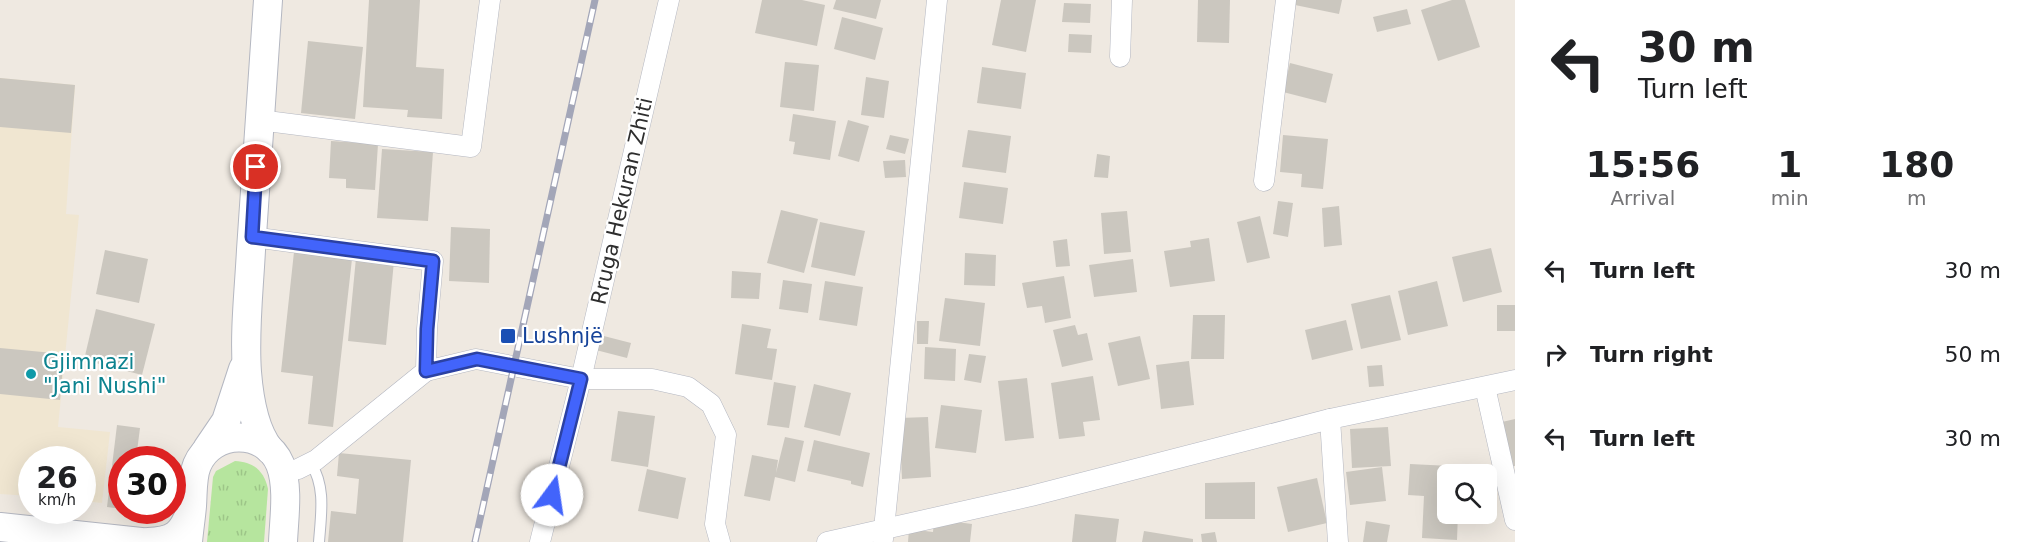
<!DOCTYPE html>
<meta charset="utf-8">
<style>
body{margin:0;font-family:"DejaVu Sans",sans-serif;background:#f2f2f2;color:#202124;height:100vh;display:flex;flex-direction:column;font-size:22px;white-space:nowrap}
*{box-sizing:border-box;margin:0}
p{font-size:20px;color:#757577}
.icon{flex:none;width:33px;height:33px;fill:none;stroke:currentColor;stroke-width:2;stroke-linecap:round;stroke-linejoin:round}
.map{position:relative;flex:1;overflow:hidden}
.details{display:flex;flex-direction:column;background:#fff;width:510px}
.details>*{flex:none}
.guide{background:#fff;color:#202124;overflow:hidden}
.fabs{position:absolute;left:1437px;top:464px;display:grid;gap:12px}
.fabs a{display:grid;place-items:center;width:60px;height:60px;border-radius:9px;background:#fff;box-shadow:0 6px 24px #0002;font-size:30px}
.speed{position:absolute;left:18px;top:446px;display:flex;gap:12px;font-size:30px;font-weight:700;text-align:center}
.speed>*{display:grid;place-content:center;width:78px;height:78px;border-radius:50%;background:#fff;box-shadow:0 6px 24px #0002;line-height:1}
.speed small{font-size:15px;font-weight:400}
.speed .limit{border:9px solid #d22;background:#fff;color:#111}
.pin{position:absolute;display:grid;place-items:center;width:51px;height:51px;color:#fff;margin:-26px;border:3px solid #fff;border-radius:50%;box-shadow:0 2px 6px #0007}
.me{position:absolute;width:66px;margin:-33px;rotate:14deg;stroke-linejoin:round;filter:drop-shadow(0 0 4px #0008)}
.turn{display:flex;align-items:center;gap:21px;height:126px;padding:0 24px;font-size:27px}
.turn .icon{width:78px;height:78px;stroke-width:2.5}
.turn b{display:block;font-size:42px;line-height:51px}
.eta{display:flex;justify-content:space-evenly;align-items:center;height:102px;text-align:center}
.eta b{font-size:36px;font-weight:700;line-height:42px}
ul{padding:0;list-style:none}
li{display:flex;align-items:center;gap:18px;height:84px;padding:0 24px}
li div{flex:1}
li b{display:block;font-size:22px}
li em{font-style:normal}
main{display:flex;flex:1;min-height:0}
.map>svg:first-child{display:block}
.education{fill:#f0e6d1}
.grass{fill:url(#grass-tufts)}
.building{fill:#cbc7bf}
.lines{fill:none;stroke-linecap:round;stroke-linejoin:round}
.lane-casing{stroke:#b4b7c1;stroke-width:12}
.street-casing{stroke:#b4b7c1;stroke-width:21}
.secondary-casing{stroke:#b4b7c1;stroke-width:30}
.lane{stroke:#fff;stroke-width:10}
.street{stroke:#fff;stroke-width:20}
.secondary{stroke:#fff;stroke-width:28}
.rail-casing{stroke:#a3a6b8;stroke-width:7}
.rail{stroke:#fff;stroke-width:4.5;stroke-dasharray:14;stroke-linecap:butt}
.route-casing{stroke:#2b41a3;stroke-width:15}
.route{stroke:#4264fb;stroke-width:10}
.transit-dot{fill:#1a4fb4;stroke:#fff;stroke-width:2}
.culture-dot{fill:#0f9aa8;stroke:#fff;stroke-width:2}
.labels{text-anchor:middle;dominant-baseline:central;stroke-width:4.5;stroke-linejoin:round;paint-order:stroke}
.street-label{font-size:21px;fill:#2e2e2e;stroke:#fff}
.transit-label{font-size:21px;fill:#164399;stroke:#fff;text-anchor:start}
.culture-label{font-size:21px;fill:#0d838f;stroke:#fff;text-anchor:start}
</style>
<main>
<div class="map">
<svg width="1515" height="542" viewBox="0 0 1515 542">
<defs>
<pattern id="grass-tufts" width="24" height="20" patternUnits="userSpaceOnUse" patternTransform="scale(1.5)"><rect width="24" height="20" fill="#b6e59e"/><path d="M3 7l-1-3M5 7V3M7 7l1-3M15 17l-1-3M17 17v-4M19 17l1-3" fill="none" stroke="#9dc588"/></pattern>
</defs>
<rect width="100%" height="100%" fill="#efe9e1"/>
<path class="education" d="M0 78 75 85 66 214 79 215 58 427 110 432 102 503 83 501 82 459H32L31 496 0 494Z"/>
<path class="grass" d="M235 461C254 462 264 471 268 489L264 542H207L213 477 216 471Z"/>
<g class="building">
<path d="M369 0H420L416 67 444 69 442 119 407 117 408 110 363 107Z"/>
<path d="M762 0H802L825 5 817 46 755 33Z"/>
<path d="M836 0H881L876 19 833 9Z"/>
<path d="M1001 0H1036L1026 52 992 45Z"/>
<path d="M1198 0H1230L1229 43 1197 42Z"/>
<path d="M1296 0H1342L1339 14 1295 5Z"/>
<path d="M1452 0H1465L1480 47 1438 61 1421 10Z"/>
<path d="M1064 3 1091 4 1090 23 1062 22Z"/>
<path d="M1407 9 1411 24 1377 32 1373 17Z"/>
<path d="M842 17 883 28 875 60 834 49Z"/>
<path d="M1069 34 1092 35 1091 53 1068 52Z"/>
<path d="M308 41 363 47 355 119 301 113Z"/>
<path d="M785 62 819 65 814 111 780 107Z"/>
<path d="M1290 63 1333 74 1326 103 1283 92Z"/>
<path d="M982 67 1026 73 1021 109 977 103Z"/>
<path d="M866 77 889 81 884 118 861 115Z"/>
<path d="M0 78 75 85 71 133 0 127Z"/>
<path d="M793 114 836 121 830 160 793 154 795 142 789 141Z"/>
<path d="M848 120 869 126 859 162 838 156Z"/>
<path d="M968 130 1011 136 1006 173 962 167Z"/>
<path d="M890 135 909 139 905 154 886 149Z"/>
<path d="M1283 135 1328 139 1323 189 1301 187 1302 174 1280 172Z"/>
<path d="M331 141 378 144 375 190 346 188V179L329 178Z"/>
<path d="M382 149 433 152 428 221 377 218Z"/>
<path d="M1097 154 1110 156 1108 178 1094 177Z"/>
<path d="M905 160 906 177 885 178 883 161Z"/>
<path d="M964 182 1008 188 1003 224 959 218Z"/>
<path d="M1278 201 1293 203 1288 237 1273 234Z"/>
<path d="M1339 206 1342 245 1324 247 1322 208Z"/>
<path d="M781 210 818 219 804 273 767 263Z"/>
<path d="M1127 211 1131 252 1104 254 1101 213Z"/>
<path d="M1260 216 1270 258 1247 263 1237 222Z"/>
<path d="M820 222 865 231 855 276 811 267Z"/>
<path d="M451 227 490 229 489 283 449 281Z"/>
<path d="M1209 238 1215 281 1170 287 1164 251 1191 247 1190 241Z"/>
<path d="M1067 239 1070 266 1056 267 1053 241Z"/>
<path d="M1491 248 1502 292 1463 302 1452 257Z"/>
<path d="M105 250 148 259 139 303 96 294Z"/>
<path d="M294 252 352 259 333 427 308 424 313 376 281 372Z"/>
<path d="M965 253 996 255 995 286 964 285Z"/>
<path d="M356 258 394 261 386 345 348 341Z"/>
<path d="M1133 259 1137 292 1094 297 1089 265Z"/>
<path d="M732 271 761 273 759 299 731 298Z"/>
<path d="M1064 276 1071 318 1045 323 1042 306 1027 308 1022 283Z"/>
<path d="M783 280 812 284 808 313 779 309Z"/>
<path d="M825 281 863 287 857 326 819 320Z"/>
<path d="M1437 281 1448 326 1408 335 1398 291Z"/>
<path d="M1390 295 1401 340 1361 349 1351 304Z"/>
<path d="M945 298 985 303 980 346 939 341Z"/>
<rect x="1497" y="305" width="18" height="26"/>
<path d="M96 309 155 324 142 375 84 360Z"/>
<path d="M1193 315H1225L1224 359H1191Z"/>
<path d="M1346 320 1353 350 1312 360 1305 330Z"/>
<path d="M917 321H929L928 344H917Z"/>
<path d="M742 324 771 329 767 348 777 349 772 380 735 374Z"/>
<path d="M1075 325 1078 335 1087 333 1093 360 1062 367 1053 330Z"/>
<path d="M596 334 631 343 627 358 592 349Z"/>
<path d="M1140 336 1150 379 1118 386 1108 343Z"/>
<path d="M925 347 956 349 955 381 924 379Z"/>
<path d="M0 348 64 354 60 400 0 394Z"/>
<path d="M969 354 986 356 981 383 964 380Z"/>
<path d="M1189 361 1194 405 1161 409 1156 365Z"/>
<path d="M1382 365 1384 386 1369 387 1367 366Z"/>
<path d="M1093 376 1100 420 1083 422 1085 436 1059 439 1051 383Z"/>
<path d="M1027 378 1034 438 1005 441 998 381Z"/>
<path d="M774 382 796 386 789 428 767 425Z"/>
<path d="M814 384 851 393 840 436 804 427Z"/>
<path d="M941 405 982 410 976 453 935 448Z"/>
<path d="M618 411 655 416 648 467 611 461Z"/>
<path d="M928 417 931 477 902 479 899 418Z"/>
<path d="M1515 419V466H1513L1502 422Z"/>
<path d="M117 425 140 428 136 459H122V509L107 507Z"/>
<path d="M1388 427 1391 466 1352 468 1350 429Z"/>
<path d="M785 437 804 441 795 482 775 477 770 501 744 496 752 455 778 460 776 473Z"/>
<path d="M814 440 870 453 863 487 851 484V481L807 471Z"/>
<path d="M339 453 411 460 403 542H328L331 511 356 514 359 479 337 476Z"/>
<path d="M1410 464 1450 466V474H1448V513H1458L1457 540 1422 538 1424 496 1408 495Z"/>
<path d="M1382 467 1386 501 1350 505 1346 472Z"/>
<path d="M647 469 686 478 678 519 638 511Z"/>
<path d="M1317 478 1327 523 1288 532 1277 487Z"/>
<path d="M1255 482V519H1205V483Z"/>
<path d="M1075 514 1119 519 1116 542H1072Z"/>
<path d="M934 519 972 524 970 542H908L909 529 933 532Z"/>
<path d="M1366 521 1390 525 1387 542H1363Z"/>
<path d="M1144 531 1193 539V542H1142Z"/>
<path d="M1215 532 1217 542H1202L1201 534Z"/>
</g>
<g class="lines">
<defs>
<path id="lane" d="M311 463C326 488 321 514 319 542"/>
<g id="street">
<path d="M1120 57 1122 0"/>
<path d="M259 120 471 147 490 0"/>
<path d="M1264 181 1286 0"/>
<path d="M252 237 433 261 427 329 426 371 316 460 298 469 282 473"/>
<path d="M426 371 476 359 581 379H652L688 387 711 404 726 435 715 524 720 542"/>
<path d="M1485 387 1515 520"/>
<path d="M1330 419 1338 542"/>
<path d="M883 539 937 0"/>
<path d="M540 542 581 379 669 0"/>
<path d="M827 542 1031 496 1330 419 1515 380"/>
</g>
<g id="secondary">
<path d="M268 0C262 83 256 166 251 250 249 290 244 332 247 372 249 397 254 430 270 450"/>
<path d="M207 449 226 421 243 369"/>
<path d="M0 527 141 542"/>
<path d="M148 542C175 541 182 534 191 510"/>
<path d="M188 542C189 530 191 518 192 506 193 492 192 477 197 465 212 429 265 428 280 464 289 487 284 518 283 542"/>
</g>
</defs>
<use href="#lane" class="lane-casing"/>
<use href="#street" class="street-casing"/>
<use href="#secondary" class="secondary-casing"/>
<use href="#lane" class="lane"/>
<use href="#street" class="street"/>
<use href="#secondary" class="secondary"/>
<defs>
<path id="rail" d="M475 542 595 0"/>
</defs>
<use href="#rail" class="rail-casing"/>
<use href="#rail" class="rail"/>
</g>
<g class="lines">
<defs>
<path id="route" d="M256 167 252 237 433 261 427 329 426 371 477 359 581 379 552 495"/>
</defs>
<use href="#route" class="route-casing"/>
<use href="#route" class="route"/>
</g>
<rect class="transit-dot" x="500" y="328" width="16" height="16" rx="3"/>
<circle class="culture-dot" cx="31" cy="374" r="6"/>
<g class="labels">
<g class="street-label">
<text transform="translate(622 201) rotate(-77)">Rruga Hekuran Zhiti</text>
</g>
<g class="transit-label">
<text x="522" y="336">Lushnjë</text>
</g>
<g class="culture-label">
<text x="43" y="362">Gjimnazi<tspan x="43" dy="24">"Jani Nushi"</tspan></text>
</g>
</g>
</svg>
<div class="fabs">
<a><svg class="icon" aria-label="search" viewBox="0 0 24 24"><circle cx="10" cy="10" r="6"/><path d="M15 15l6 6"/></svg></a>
</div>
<div class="speed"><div>26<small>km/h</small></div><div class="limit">30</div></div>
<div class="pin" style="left:256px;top:167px;background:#d93025"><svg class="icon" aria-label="arrive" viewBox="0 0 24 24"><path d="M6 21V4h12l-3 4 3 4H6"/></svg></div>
<svg class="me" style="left:552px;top:495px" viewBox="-20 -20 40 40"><circle r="19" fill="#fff"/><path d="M0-13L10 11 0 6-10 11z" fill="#4264fb"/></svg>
</div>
<section class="details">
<div class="guide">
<div class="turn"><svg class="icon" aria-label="left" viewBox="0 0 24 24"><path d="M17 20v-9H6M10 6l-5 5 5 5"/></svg><div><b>30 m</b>Turn left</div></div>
</div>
<div class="eta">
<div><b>15:56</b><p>Arrival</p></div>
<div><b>1</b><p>min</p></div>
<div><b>180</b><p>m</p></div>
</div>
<ul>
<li><svg class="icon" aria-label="left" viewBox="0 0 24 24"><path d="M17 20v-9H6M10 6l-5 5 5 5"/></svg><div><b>Turn left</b></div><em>30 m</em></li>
<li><svg class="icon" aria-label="right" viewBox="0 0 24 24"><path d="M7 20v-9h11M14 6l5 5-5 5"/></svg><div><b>Turn right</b></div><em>50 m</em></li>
<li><svg class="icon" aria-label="left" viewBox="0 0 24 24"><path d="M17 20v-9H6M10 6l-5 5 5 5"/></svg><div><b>Turn left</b></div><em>30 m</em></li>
</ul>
</section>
</main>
